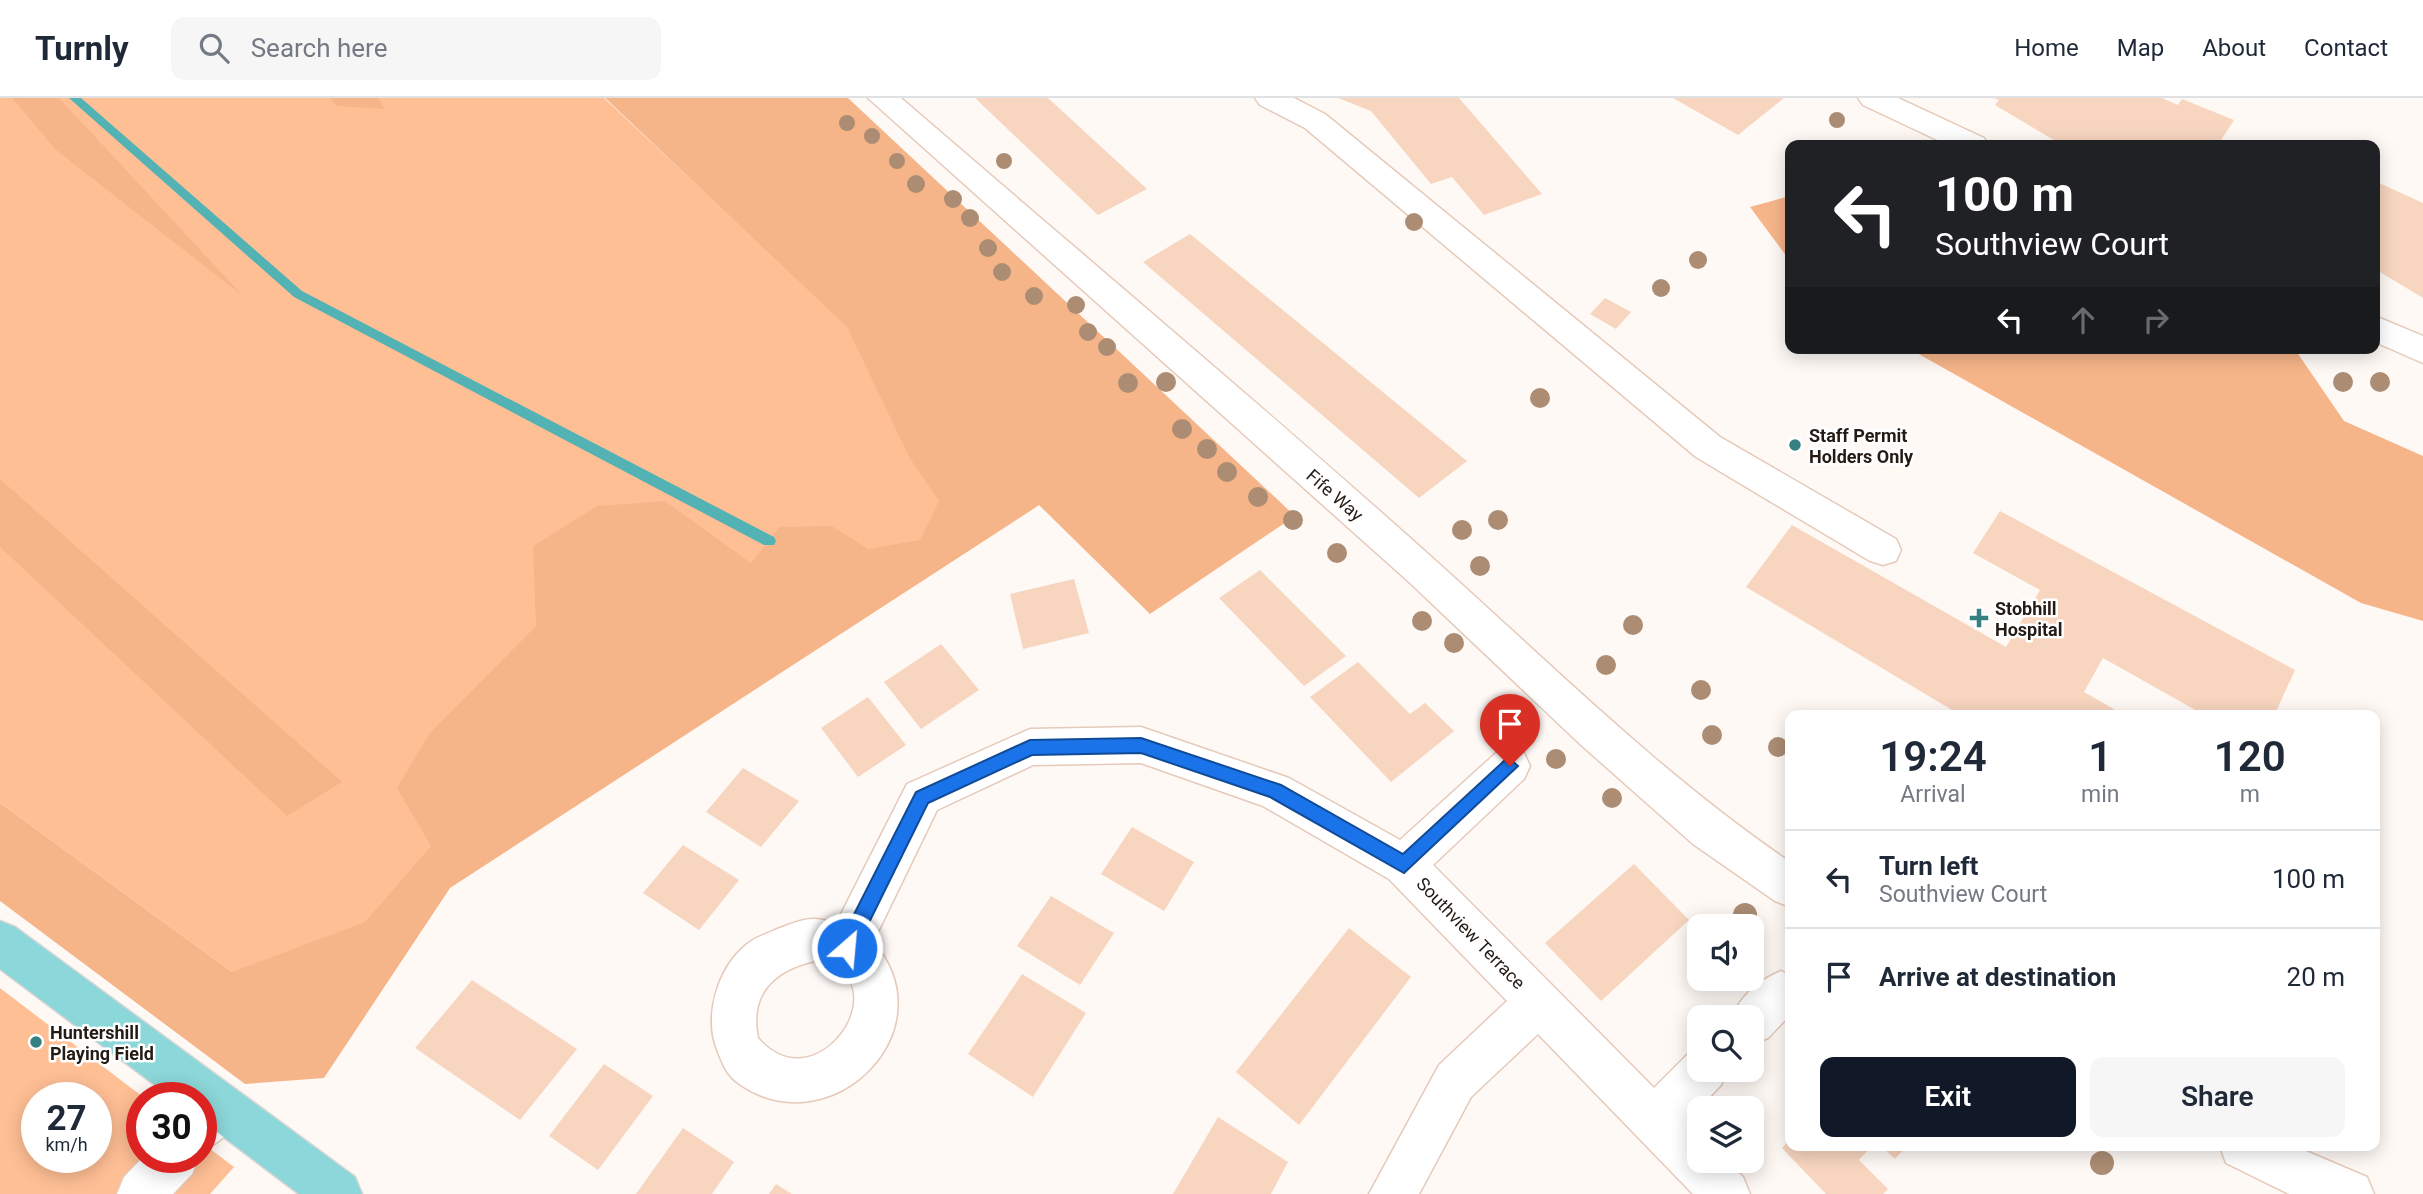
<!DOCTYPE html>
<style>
body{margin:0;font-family:Roboto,sans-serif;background:#f6f6f7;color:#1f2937;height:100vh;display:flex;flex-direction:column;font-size:26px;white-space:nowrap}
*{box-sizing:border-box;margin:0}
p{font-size:23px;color:#747a83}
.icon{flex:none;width:38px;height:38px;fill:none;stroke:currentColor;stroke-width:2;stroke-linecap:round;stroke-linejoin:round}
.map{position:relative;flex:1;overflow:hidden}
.sheet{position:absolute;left:1785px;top:612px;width:595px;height:441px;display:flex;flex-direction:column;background:#fff;border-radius:14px;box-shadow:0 4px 18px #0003}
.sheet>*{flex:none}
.guide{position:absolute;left:1785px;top:42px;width:595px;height:214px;border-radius:14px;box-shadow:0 4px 18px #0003;background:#202124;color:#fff;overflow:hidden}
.controls{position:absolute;left:1687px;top:816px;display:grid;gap:14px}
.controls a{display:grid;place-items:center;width:77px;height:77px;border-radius:14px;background:#fff;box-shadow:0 4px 18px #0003;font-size:35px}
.speed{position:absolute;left:21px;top:984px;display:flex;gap:14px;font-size:35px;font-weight:700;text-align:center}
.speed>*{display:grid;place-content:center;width:91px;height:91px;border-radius:50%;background:#fff;box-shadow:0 4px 18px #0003;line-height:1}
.speed small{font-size:18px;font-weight:400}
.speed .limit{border:10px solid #d22;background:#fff;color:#111}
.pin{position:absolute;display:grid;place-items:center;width:60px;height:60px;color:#fff;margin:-72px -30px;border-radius:50% 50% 50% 0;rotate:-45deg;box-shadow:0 0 7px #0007}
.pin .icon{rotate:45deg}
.me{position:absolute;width:77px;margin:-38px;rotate:27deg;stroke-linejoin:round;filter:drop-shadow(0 0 5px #0008)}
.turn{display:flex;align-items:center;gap:24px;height:147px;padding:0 35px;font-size:32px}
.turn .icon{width:91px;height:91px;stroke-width:2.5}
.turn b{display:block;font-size:49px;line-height:60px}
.lanes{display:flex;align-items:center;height:66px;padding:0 35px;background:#0003;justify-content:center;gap:35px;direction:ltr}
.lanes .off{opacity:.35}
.eta{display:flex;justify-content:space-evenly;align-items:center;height:119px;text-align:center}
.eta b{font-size:42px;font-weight:600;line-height:49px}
.action{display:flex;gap:14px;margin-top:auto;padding:14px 35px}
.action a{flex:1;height:80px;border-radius:14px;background:#111827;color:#fff;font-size:28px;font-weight:600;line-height:80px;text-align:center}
.action a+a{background:#f6f6f7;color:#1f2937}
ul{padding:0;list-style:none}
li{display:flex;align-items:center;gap:21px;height:98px;padding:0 35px;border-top:2px solid #e0e1e3}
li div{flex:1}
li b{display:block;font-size:26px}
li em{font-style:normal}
header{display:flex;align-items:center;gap:42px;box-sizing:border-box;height:98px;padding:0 35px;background:#fff;border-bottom:2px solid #e0e1e3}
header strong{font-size:33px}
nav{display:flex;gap:38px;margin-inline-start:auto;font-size:24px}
.search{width:490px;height:63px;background:#f6f6f7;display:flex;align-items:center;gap:18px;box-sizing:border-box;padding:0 24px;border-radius:14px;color:#747a83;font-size:26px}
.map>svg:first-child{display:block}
.green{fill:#ffbf95;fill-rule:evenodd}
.forest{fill:#f6b589}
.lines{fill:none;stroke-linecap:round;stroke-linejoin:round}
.stream{fill:#53b2b4;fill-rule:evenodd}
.building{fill:#f7d5bf}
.minor-casing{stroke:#e5cab9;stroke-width:3}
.major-casing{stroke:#d8d6d5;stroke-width:3}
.minor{fill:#fff;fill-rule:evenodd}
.major{fill:#8cd7d9;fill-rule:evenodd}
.tree{fill:#ac8d74}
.route{fill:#1a73e8;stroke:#114b97;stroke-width:2}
.poi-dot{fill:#378082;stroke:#fff;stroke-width:2.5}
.labels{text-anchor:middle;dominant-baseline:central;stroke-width:5;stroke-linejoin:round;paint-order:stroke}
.poi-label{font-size:18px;font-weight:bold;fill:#251b15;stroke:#fff;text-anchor:start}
.street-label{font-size:18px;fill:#251b15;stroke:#fff}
</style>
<header>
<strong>Turnly</strong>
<div class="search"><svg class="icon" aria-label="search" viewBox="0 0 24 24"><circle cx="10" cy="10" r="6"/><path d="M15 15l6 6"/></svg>Search here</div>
<nav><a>Home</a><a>Map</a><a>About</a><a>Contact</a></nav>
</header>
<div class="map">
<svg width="2423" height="1096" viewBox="0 0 2423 1096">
<rect width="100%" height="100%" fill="#fff9f6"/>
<g class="green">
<path d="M0 0H604L1039 407 273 904 0 705Z"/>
<path d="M0 890 143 999 142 1059H201V1044L234 1069 210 1096H0ZM37 999H96V1059H37Z"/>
</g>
<g class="forest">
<path d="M12 0H59L244 199 56 52Z"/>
<path d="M330 0H379L384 11 337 8Z"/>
<path d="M605 0H848L1295 418 1150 516 1039 407 450 790 324 980 245 986 0 803V705L232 874 365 824 431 748 397 690 429 636 536 528 533 448 597 408 665 403 751 465 780 429 832 428 868 451 920 442 939 403 909 359 847 229Z"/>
<path d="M1790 98V163L1750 109Z"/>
<path d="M1908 250H2294L2344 323 2423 358V523L2361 505Z"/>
<path d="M0 381 342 684 287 718 0 449Z"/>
</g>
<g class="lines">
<path class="stream" d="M69 0H81L302 193 774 439 776 443 774 447H764L294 199Z"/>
</g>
<g class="building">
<path d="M975 0H1048L1147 91 1098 117Z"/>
<path d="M1338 0H1459L1542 96 1484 117 1452 79 1431 86 1371 13Z"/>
<path d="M1673 0H1784L1738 37Z"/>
<path d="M1994 0H2162L2178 7 2182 1 2234 22 2218 47H2098L2089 43 2086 47H2062L1995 7 1999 2Z"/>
<path d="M2375 83 2423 105V200L2375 171Z"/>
<path d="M1190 136 1467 363 1419 400 1143 164Z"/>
<path d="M1605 200 1631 214 1616 231 1590 216Z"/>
<path d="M2000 413 2295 572 2274 618H2206L2103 560 2084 594 2126 618H1962L1746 489 1792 427 2006 549 2040 492 1973 455Z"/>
<path d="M1260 472 1346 558 1304 588 1219 500Z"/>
<path d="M1074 481 1089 535 1023 551 1010 496Z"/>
<path d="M941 546 979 592 921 631 884 584Z"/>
<path d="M1358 564 1410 616 1425 605 1454 633 1391 684 1310 599Z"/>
<path d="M868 599 906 647 858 679 821 630Z"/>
<path d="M743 670 799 703 761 749 706 714Z"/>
<path d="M1132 729 1194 764 1164 813 1101 776Z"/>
<path d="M683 747 739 782 699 832 643 795Z"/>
<path d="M1634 766 1689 822 1601 903 1545 845Z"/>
<path d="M1051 798 1114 835 1080 887 1017 848Z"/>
<path d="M1349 830 1411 879 1299 1027 1236 974Z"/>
<path d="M1022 876 1086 915 1033 999 968 956Z"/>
<path d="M472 882 577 951 520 1022 415 950Z"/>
<path d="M604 966 653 998 598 1072 549 1038Z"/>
<path d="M1218 1019 1288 1064 1271 1096H1173Z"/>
<path d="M683 1030 734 1064 712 1096H636Z"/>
<path d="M1790 1041V1048H1872L1859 1062 1888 1091 1883 1096H1826L1782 1050Z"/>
<path d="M1881 1048H1907L1895 1061Z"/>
<path d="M776 1086 792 1096H769Z"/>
</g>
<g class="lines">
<defs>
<g id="minor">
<path d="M868 0H901C1079 154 1261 306 1436 463 1552 567 1662 677 1790 764V809L1775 803 1693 746 1580 646 1409 484Z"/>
<path d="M1255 0H1294L1325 16 1720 339 1896 441 1901 452 1896 463 1883 467 1870 463 1696 359 1305 30 1260 7Z"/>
<path d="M1858 0H1898L1984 40 1988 47H1948L1863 7Z"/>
<path d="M2375 218 2423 238V265L2375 244Z"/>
<path d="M1141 629 1289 680 1400 742 1496 655 1510 650 1524 655 1530 668 1524 681 1433 767 1654 990 1689 955 1699 951V971H1728L1721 987 1687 1023 1699 1035V1062H1726L1743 1079 1750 1096H1693L1538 936 1471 999 1419 1096H1369L1439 967 1507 903 1389 781 1263 708 1141 665 1033 667 937 712 873 844C950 932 830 1051 738 985 727 977 722 965 718 954 703 920 717 871 746 847 756 839 768 835 780 830 790 826 804 820 815 821 822 821 830 824 836 826L907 686 1030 631ZM815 863C821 865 830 865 836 869 890 900 813 1004 758 940 749 896 774 872 815 863Z"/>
<path d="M1781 873 1790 877V917L1768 940 1752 946V919H1732C1740 898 1761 881 1781 873Z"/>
<path d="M220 986 236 993 243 1009C234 1030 223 1044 201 1053V999H198L204 993Z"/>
<path d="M2220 1048H2294L2367 1079 2374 1096H2289L2226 1065Z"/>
<path d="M143 1059H199L192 1076 173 1096H117L124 1079Z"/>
</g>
<path id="major" d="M0 823 15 829 355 1079 362 1096H299L201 1022V999H171L0 871Z"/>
</defs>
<use href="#minor" class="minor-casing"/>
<use href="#major" class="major-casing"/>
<use href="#minor" class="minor"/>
<use href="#major" class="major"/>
</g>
<g class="tree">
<circle cx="1837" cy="22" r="8"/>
<circle cx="847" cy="25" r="8"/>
<circle cx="872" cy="38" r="8"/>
<circle cx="897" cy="63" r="8"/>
<circle cx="1004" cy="63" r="8"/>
<circle cx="916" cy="86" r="9"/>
<circle cx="953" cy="101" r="9"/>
<circle cx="970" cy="120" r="9"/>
<circle cx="1414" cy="124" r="9"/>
<circle cx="988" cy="150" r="9"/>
<circle cx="1698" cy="162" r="9"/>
<circle cx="1002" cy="174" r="9"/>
<circle cx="1661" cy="190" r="9"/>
<circle cx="1034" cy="198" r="9"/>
<circle cx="1076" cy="207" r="9"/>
<circle cx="1088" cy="234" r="9"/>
<circle cx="1107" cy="249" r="9"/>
<circle cx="1166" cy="284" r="10"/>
<circle cx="2343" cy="284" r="10"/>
<circle cx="2380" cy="284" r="10"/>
<circle cx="1128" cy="285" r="10"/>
<circle cx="1540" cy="300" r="10"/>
<circle cx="1182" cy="331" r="10"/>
<circle cx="1207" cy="351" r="10"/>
<circle cx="1227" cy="374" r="10"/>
<circle cx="1258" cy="399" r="10"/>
<circle cx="1293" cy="422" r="10"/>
<circle cx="1498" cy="422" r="10"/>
<circle cx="1462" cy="432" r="10"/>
<circle cx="1337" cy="455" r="10"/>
<circle cx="1480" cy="468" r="10"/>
<circle cx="1422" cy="523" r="10"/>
<circle cx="1633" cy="527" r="10"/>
<circle cx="1454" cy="545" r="10"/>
<circle cx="1606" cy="567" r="10"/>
<circle cx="1701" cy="592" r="10"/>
<circle cx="1490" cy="628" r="10"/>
<circle cx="1712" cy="637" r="10"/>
<circle cx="1778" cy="649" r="10"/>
<circle cx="1556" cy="661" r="10"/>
<circle cx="1612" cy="700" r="10"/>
<circle cx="1745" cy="817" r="12"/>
<circle cx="2102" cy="1065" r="12"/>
</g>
<path class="route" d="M1141 640 1281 687 1403 756 1504 663 1510 661 1518 668 1404 775 1270 699 1141 655 1032 657 928 705 853 857 847 859 840 857 838 850 840 844 916 694 1030 642Z"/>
<g class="poi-dot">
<circle cx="1795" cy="347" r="7"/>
<path d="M1975.5 509.5h7v7h7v7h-7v7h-7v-7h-7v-7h7z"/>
<circle cx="36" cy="944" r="7"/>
</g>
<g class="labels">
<g class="poi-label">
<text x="1809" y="337">Staff Permit<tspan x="1809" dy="21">Holders Only</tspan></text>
<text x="1995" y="510">Stobhill<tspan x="1995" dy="21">Hospital</tspan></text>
<text x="50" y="934">Huntershill<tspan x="50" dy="21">Playing Field</tspan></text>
</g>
<g class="street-label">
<text transform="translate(1335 397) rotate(41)">Fife Way</text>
<text transform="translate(1471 835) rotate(46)">Southview Terrace</text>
</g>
</g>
</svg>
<div class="controls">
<a><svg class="icon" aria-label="sound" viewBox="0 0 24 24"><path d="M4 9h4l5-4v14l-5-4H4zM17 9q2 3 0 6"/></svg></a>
<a><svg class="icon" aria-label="search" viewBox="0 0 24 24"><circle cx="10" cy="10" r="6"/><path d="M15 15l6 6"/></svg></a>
<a><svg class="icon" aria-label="layers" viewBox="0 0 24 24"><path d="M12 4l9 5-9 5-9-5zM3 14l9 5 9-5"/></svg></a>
</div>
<div class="speed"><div>27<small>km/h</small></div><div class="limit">30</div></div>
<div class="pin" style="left:1510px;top:668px;background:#d93025"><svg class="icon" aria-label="arrive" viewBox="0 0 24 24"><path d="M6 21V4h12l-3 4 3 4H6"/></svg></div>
<svg class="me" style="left:847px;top:850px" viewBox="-20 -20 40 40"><circle r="17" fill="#1a73e8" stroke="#fff" stroke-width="3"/><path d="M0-11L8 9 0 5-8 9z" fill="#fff"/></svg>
<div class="guide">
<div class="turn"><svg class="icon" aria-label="left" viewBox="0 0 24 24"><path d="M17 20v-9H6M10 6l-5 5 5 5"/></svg><div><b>100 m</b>Southview Court</div></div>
<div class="lanes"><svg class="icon" aria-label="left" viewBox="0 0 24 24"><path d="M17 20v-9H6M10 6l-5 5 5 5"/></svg><svg class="icon off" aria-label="ahead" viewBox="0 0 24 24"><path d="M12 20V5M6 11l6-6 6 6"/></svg><svg class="icon off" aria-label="right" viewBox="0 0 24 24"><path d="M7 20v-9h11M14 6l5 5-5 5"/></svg></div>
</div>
<section class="sheet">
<div class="eta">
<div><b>19:24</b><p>Arrival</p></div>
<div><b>1</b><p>min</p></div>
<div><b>120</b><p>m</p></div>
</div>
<ul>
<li><svg class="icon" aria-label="left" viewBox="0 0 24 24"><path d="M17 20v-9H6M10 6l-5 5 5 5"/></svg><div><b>Turn left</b><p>Southview Court</p></div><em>100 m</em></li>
<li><svg class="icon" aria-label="arrive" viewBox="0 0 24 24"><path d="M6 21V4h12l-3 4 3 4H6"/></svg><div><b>Arrive at destination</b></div><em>20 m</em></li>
</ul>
<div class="action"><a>Exit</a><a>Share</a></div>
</section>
</div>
